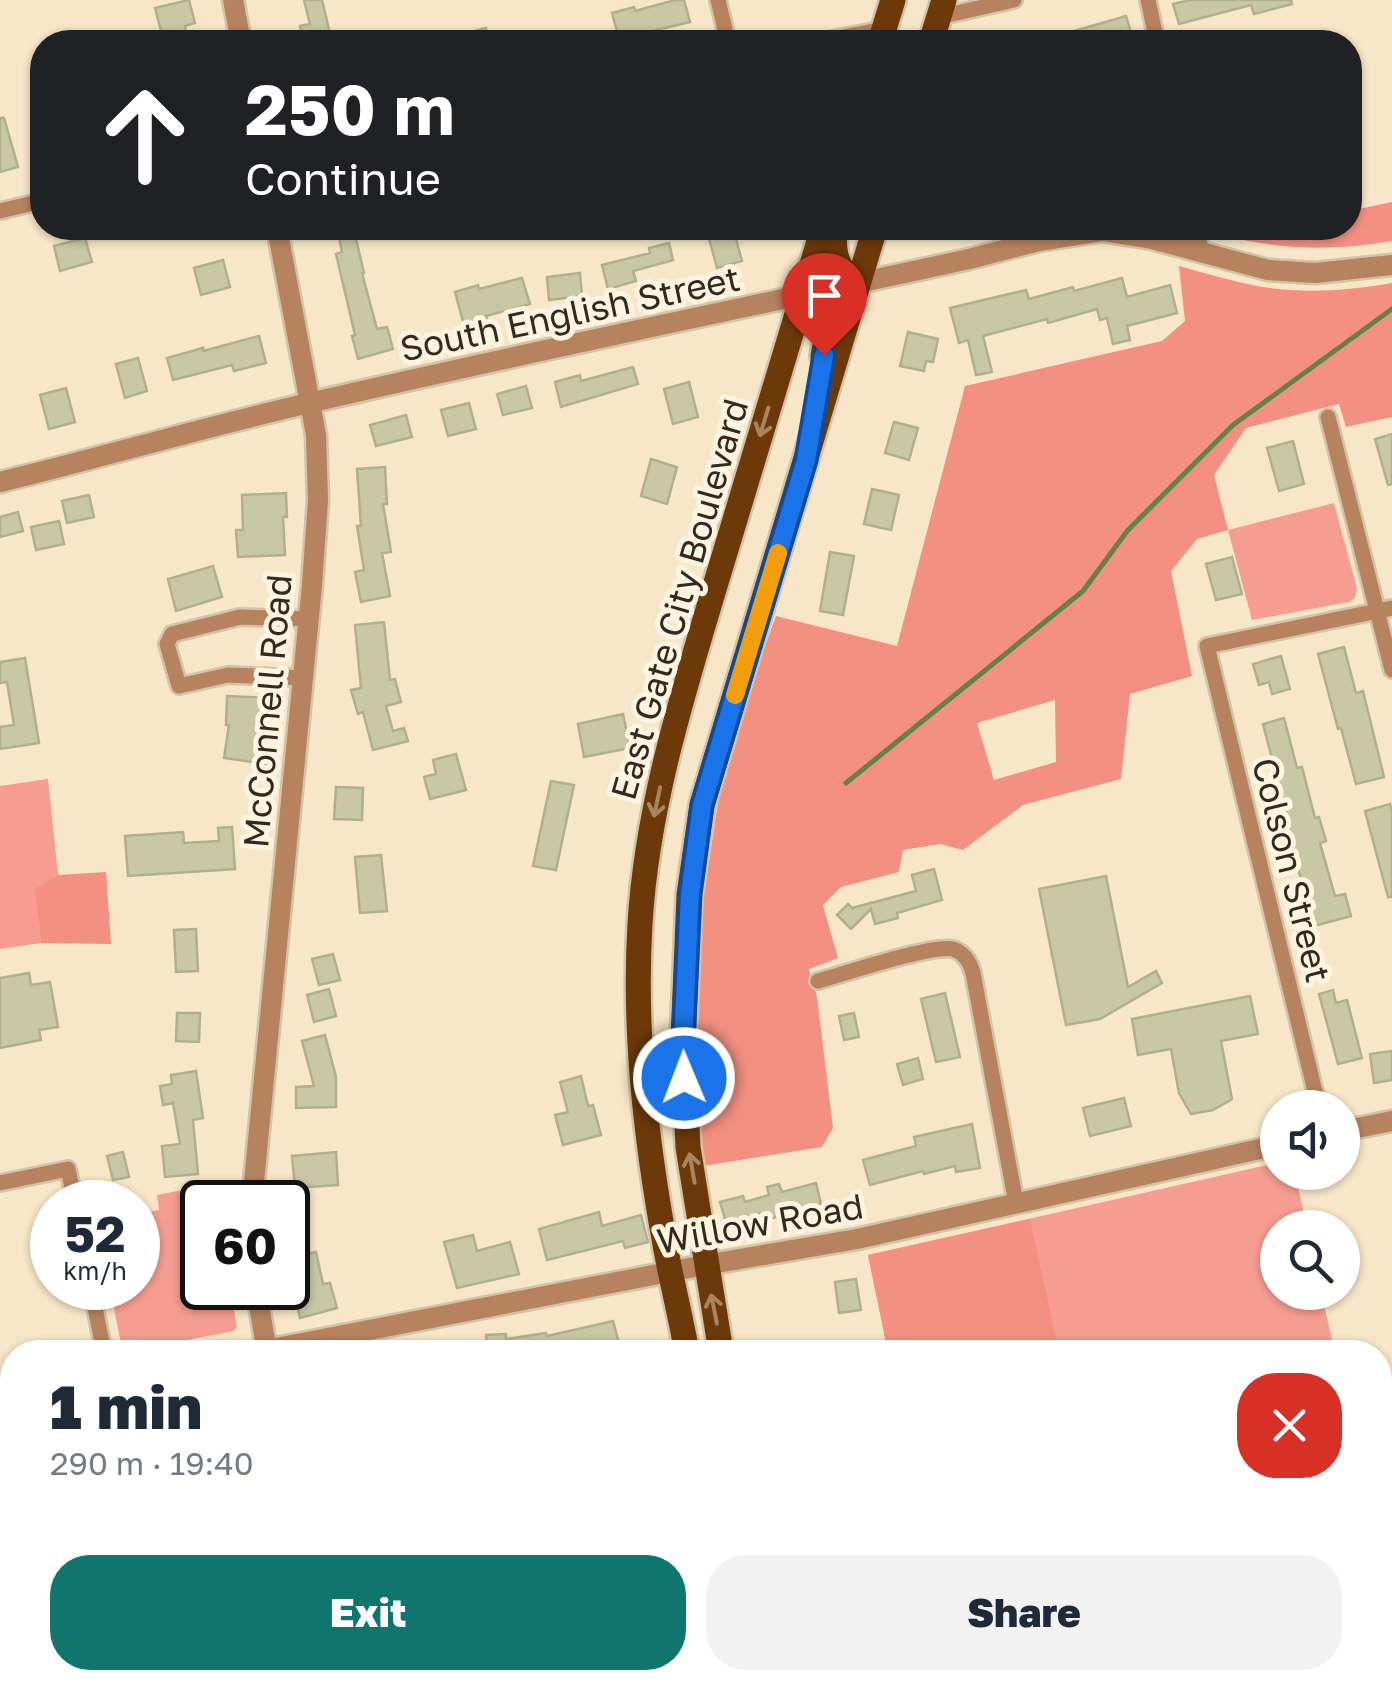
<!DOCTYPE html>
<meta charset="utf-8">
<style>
body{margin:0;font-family:"Golos Text",sans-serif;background:#f2f2f3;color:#1f2937;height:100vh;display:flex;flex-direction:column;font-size:38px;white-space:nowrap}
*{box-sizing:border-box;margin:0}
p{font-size:32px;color:#747a83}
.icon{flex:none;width:55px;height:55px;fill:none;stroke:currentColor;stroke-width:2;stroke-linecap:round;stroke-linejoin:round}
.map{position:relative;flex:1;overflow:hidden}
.panel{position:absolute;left:0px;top:1340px;width:1392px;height:350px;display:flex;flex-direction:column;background:#fff;border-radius:40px 40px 0 0;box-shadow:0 2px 8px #0004}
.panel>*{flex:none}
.hud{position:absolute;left:30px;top:30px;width:1332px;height:210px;border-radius:40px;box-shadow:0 2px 8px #0004;background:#202124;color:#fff;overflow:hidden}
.tools{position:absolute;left:1260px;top:1090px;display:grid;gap:20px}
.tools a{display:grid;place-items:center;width:100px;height:100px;border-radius:50%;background:#fff;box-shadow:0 2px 8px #0004;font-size:50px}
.speed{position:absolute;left:30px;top:1180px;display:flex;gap:20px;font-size:50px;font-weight:700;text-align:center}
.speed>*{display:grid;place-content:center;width:130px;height:130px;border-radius:50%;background:#fff;box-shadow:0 2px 8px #0004;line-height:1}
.speed small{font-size:25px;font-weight:400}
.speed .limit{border:5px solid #111;border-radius:15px;background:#fff;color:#111}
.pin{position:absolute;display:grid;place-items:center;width:85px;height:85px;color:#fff;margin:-102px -42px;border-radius:50% 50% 50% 0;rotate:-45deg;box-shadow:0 0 10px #0007}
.pin .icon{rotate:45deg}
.me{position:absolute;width:110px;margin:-55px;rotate:359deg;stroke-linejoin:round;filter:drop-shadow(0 0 8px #0008)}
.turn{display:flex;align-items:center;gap:35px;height:210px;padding:0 50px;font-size:45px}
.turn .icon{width:130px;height:130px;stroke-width:2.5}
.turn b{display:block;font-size:70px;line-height:85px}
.round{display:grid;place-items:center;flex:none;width:105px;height:105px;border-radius:40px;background:#f2f2f3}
.summary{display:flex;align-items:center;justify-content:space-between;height:170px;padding:0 50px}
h1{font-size:60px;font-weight:800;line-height:75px}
.action{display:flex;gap:20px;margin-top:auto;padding:20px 50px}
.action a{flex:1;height:115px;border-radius:40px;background:#0f766e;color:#fff;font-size:40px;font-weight:800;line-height:115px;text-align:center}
.action a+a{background:#f2f2f3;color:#1f2937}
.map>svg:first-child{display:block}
.green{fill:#f59d90}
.forest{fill:#f49082;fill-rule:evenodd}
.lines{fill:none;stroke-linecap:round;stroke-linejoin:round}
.stream{stroke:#638346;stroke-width:5}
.building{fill:#c8c8a7;stroke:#b0b090;stroke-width:2.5}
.minor-casing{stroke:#d3c4a9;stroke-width:20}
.tertiary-casing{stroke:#d3c4a9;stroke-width:25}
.primary-casing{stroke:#d3c4a9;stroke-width:30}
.minor{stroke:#b7825e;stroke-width:15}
.tertiary{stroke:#b7825e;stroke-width:20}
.primary{stroke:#6e3909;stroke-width:25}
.oneway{stroke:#a8845f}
.route-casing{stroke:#114b97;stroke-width:25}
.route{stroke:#1a73e8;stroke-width:18}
.slow{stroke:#f59e0b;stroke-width:18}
.labels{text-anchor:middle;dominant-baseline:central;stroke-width:10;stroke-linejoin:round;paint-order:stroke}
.street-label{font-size:35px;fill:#312b1f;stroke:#fef4e1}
</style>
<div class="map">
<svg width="1392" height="1690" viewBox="0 0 1392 1690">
<rect width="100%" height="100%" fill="#f7e6c7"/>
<g class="green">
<path d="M1334 503 1357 589 1355 598 1349 602 1252 620 1228 530Z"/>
<path d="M48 779 58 875 36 890 41 943 0 949V786Z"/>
<path d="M1277 1163 1278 1172 1295 1173 1307 1227 1278 1228V1292L1321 1293 1335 1352H888L868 1255Z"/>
<path d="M229 1181 227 1202H202V1288H230L237 1327 234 1331 125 1352 122 1349 110 1288H138V1214L159 1210 157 1195Z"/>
<path d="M25 1678H130L132 1690H26Z"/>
<path d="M200 1678H305L306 1690H202Z"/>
</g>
<g class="forest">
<path d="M1392 202V241C1332 251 1284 250 1225 236L1268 228H1350V211Z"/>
<path d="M1179 266C1205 273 1231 281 1257 286 1301 294 1348 291 1392 283V417L1346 427 1339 404 1246 428 1214 475 1228 530 1197 539 1171 571 1192 676 1130 694 1121 779 1023 805 963 850 940 844 903 850 899 872 841 887 823 905 838 958 809 969 817 997 833 1128 822 1147 703 1166 695 1094V1014L704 895 719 796 754 677 776 616 897 646 965 386 1162 341 1185 321ZM1055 700 1056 762 994 780 977 723Z"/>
<path d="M106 872 111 944 41 943 35 889 58 875Z"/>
<path d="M1030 1219 1059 1352H888L868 1255Z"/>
<path d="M955 1678H998L996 1690H958Z"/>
</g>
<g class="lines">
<path class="stream" d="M846 783 1083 591 1128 530 1233 425 1392 309"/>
</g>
<g class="building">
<path d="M189 0 195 23 185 26 187 36 164 42 155 8Z"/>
<path d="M304 0H322L332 42H304L300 26 310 24Z"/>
<path d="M675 0H684L690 22 619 39 612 13 634 7 635 11Z"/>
<path d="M1190 0H1291L1292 4 1254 14 1251 5 1179 24 1173 4Z"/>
<path d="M1126 16 1134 42H1050V38Z"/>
<path d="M486 28 490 42H449L448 38Z"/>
<path d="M0 118H4L18 167 0 172Z"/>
<path d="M337 228H382L383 234 356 239 364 273H362L377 329 387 327 393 349 358 359 352 336 355 335 336 254 342 252Z"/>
<path d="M706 228H733L742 261 717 268Z"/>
<path d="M85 238 92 262 60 271 54 246Z"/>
<path d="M669 243 673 260 633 271 636 281 608 289 602 265 650 253 649 248Z"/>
<path d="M223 260 230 287 201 295 194 268Z"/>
<path d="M580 273 582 296 549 300 547 277Z"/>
<path d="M522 278 530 304 486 316 487 319 464 325 455 292 478 285 479 289Z"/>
<path d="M1122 278 1127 297 1170 285 1177 313 1127 326 1130 340 1113 344 1107 318 1100 320 1097 309 1048 323 1047 319 983 336 992 372 976 375 968 340 959 343 950 308 1026 290 1029 299 1073 287 1074 291Z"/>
<path d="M908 332 938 339 933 362 926 361 924 371 900 366Z"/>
<path d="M259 336 266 363 234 371 232 365 173 380 167 358 203 348V351Z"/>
<path d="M138 358 147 391 125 398 116 364Z"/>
<path d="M633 367 638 384 561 407 555 382 580 375 581 381Z"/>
<path d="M689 382 698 417 673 424 664 389Z"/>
<path d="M526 386 532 408 503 415 497 394Z"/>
<path d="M66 388 75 422 49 429 40 395Z"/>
<path d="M469 403 476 429 448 436 441 410Z"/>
<path d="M406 415 412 437 376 446 370 425Z"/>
<path d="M894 422 918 428 909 460 885 453Z"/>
<path d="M1392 434V484L1388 485 1375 439Z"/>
<path d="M1293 441 1304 484 1279 491 1267 448Z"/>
<path d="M651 459 677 467 667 504 641 496Z"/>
<path d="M385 467 387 504H383L391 552 382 553 390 596 361 602 355 572 364 570 357 526H361L357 469Z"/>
<path d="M872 489 899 495 891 530 864 524Z"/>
<path d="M286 493 287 517H283L285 555 238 557 236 530H243L242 495Z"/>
<path d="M89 495 94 517 67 523 62 501Z"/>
<path d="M18 512 23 531 0 537V517Z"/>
<path d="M59 521 64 544 36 550 31 527Z"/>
<path d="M830 552 854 556 843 615 820 611Z"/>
<path d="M1232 557 1242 594 1216 600 1206 564Z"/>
<path d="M213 566 222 597 176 611 168 579Z"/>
<path d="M384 622 390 680 395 679 401 702 386 706 393 731 404 728 408 741 373 750 363 712 358 714 351 690 361 688 355 625Z"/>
<path d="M1344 647 1356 693 1363 691 1384 777 1356 784 1341 728 1338 729 1318 654Z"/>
<path d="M1281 656 1290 689 1272 694 1269 682 1259 685 1253 664Z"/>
<path d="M25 658 39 743 0 749V727L14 725 7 682 0 683V662Z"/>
<path d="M227 696 270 698V733L266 764 224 758 229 725H226Z"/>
<path d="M623 714 630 748 584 757 578 724Z"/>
<path d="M1284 718 1297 768 1302 767 1315 818 1319 817 1326 841 1320 843 1335 896 1345 894 1351 916 1314 926 1272 775 1276 774 1263 724Z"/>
<path d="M456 754 466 790 430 799 424 777 436 774 433 760Z"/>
<path d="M551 781 574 785 556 870 533 866Z"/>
<path d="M336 787 363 788 362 820 334 819Z"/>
<path d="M1390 804 1392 812V897H1388L1365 811Z"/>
<path d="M232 827 235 869 128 876 125 836 183 832 184 843 219 841 218 828Z"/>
<path d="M381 855 387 911 360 913 355 857Z"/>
<path d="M934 869 942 900 897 913 898 918 875 924 871 909 851 929 837 915 848 904 852 908 916 891 912 875Z"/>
<path d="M1106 876 1128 987 1156 971 1162 983 1100 1019 1066 1025 1039 889Z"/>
<path d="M196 929 198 971 176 972 174 930Z"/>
<path d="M333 954 340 980 319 985 312 959Z"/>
<path d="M29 973 31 985 50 982 58 1027 39 1030 41 1040 0 1048V978Z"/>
<path d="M329 989 336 1016 314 1022 307 995Z"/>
<path d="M1333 990 1336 1003 1347 1000 1362 1058 1338 1064 1319 994Z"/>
<path d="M945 993 960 1057 936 1062 921 999Z"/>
<path d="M1250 996 1258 1034 1221 1041 1232 1099 1213 1110 1191 1114 1179 1093 1171 1049 1138 1055 1132 1019Z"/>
<path d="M177 1013H200L199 1042 176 1041Z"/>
<path d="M854 1013 859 1037 844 1040 839 1016Z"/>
<path d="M325 1035 336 1077V1107L296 1108V1087L314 1086 302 1041Z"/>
<path d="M1392 1051V1080L1374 1083 1370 1054Z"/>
<path d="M918 1058 923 1079 903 1085 897 1064Z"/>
<path d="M196 1071 203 1118 193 1120 198 1174 165 1177 162 1146 180 1144 173 1103 163 1105 160 1086 172 1084 171 1075Z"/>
<path d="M581 1076 588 1106 593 1105 601 1135 563 1145 555 1115 568 1112 560 1082Z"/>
<path d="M1124 1098 1131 1126 1090 1136 1083 1108Z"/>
<path d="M972 1124 980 1168 956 1172 955 1166 924 1174 923 1171 870 1185 863 1160 916 1146 914 1137Z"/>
<path d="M123 1152 129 1177 113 1180 107 1156Z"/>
<path d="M336 1152 338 1185 295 1188 292 1156Z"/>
<path d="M816 1183 821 1204 763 1221 760 1213 726 1222 720 1202 743 1196 745 1202 769 1195 767 1187 779 1184 782 1192Z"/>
<path d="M599 1212 602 1226 641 1215 648 1242 625 1248 623 1241 547 1260 539 1229Z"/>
<path d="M473 1235 477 1251 510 1242 519 1274 457 1288 444 1242Z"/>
<path d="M316 1252 323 1284 330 1283 337 1308 300 1318 294 1292 300 1291 292 1257Z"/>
<path d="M856 1279 861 1310 839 1313 835 1282Z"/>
<path d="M613 1321 620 1347 598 1352 596 1349 584 1352H487L486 1335 506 1334V1339L546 1333 547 1336Z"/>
<path d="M12 1416V1567L7 1568 0 1537V1419Z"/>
<path d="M1339 1678H1392V1690H1341Z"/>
</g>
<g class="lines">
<defs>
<g id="minor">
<path d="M718 0 728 42"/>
<path d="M1148 0 1157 42"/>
<path d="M939 17 1014 0"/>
<path d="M817 42 884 29"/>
<path d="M0 211 42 201"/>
<path d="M1196 228 1202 252"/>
<path d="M1328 417 1392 670"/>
<path d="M303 678 228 675 179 686 167 644 172 634 240 617 309 619"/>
<path d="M818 981C844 974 932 944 953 949 965 953 970 962 973 973L1016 1203"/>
<path d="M1319 1108 1207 646 1392 608"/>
<path d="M0 1183 68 1169 75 1202"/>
<path d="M91 1288 104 1352"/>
<path d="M0 1394 12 1392"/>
<path d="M0 1652 7 1690"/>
<path d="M142 1678 145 1690"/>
<path d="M188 1678 190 1690"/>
</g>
<g id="tertiary">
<path d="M233 0 241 42"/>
<path d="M0 482C103 457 205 427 309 403 528 352 749 307 969 259L1039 241 1102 231 1152 239 1268 270 1315 273 1392 265"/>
<path d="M1342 1131 1392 1121"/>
<path d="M252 1202 312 585 318 500 316 435 277 228"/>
<path d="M256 1288 267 1352"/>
<path d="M266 1350 705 1265 857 1239 1278 1145"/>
<path d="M326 1678 328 1690"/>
</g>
<g id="primary">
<path d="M880 42 893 0"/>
<path d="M931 42 944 0"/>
<path d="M835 228C833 251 835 270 858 283"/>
<path d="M802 295 823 306 828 329 823 356"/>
<path d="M687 1352C682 1325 676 1298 670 1271 648 1157 633 1040 640 924 647 805 684 690 718 576 753 460 788 344 823 228"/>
<path d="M721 1352 688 1147 683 1043 689 895 702 805 875 228"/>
<path d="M745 1678 748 1690"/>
<path d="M779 1678 782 1690"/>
</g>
</defs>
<use href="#minor" class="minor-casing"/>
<use href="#tertiary" class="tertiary-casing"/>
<use href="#primary" class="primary-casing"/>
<use href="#minor" class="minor"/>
<use href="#tertiary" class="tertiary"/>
<use href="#primary" class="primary"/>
</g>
<defs><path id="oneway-shaft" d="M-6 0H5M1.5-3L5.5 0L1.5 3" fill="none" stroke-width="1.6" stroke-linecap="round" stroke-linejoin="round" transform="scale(2.5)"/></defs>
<g class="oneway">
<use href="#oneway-shaft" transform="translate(764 422) rotate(107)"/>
<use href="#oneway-shaft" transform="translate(657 802) rotate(102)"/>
<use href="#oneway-shaft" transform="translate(692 1168) rotate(-100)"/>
<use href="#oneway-shaft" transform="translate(714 1309) rotate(-101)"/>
</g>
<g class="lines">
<defs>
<path id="route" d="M684 1078 683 1043 690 894 702 805 806 460 824 355"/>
</defs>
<use href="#route" class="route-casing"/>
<use href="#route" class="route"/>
<path class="slow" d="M735 695 778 553"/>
</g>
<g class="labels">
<g class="street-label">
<text transform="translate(570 313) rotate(-12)">South English Street</text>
<text transform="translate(679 599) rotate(-74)">East Gate City Boulevard</text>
<text transform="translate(267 711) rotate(-85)">McConnell Road</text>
<text transform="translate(1292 870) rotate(76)">Colson Street</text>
<text transform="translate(760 1223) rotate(-10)">Willow Road</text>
</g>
</g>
</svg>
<div class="tools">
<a><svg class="icon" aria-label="sound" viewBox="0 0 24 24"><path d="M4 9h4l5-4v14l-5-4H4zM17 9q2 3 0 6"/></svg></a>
<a><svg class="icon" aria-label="search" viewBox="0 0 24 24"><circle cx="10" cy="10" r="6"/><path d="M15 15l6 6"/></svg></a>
</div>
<div class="speed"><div>52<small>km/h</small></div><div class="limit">60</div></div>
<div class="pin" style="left:824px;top:355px;background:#d93025"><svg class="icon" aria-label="arrive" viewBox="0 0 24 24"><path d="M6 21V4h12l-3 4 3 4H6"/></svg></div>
<svg class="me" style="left:684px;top:1078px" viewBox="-20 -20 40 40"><circle r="17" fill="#1a73e8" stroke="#fff" stroke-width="3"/><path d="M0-11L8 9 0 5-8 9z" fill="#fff"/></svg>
<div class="hud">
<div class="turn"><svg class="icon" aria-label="ahead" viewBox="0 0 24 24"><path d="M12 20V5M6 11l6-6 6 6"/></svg><div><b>250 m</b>Continue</div></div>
</div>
<section class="panel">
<div class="summary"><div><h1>1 min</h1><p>290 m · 19:40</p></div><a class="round" style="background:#d93025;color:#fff"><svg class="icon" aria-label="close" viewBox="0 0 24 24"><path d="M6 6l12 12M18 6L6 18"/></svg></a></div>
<div class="action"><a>Exit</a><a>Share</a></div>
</section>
</div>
